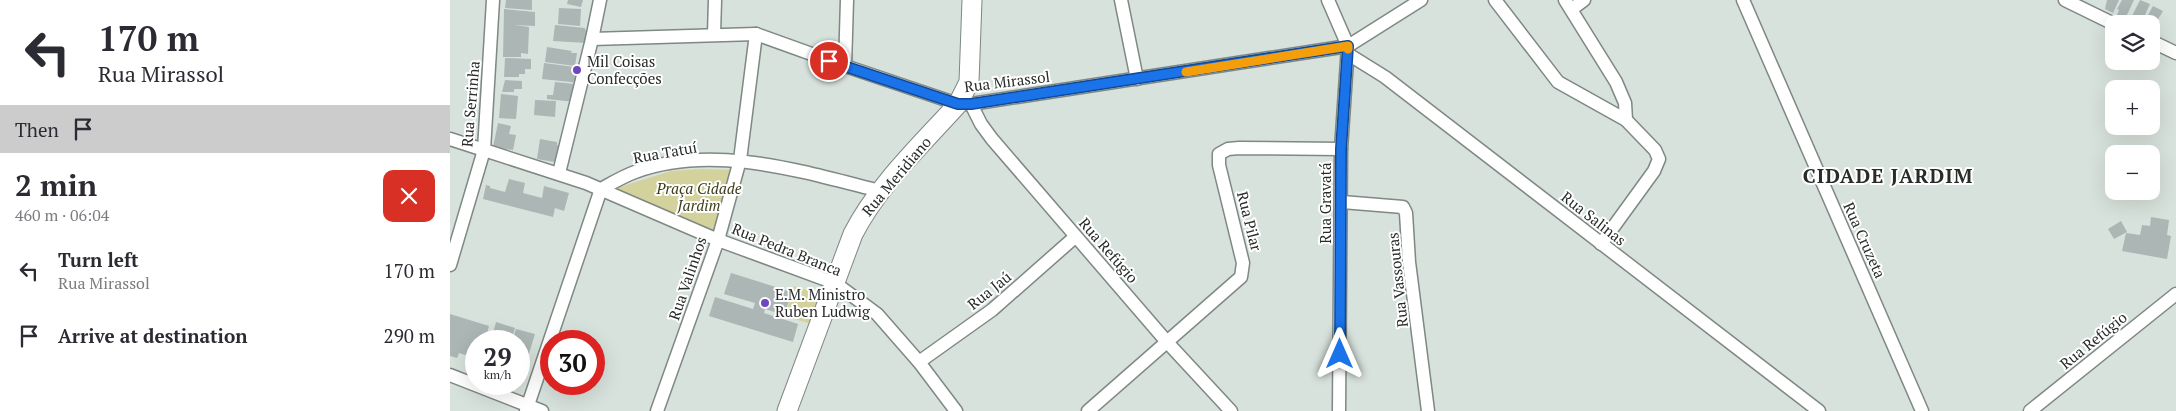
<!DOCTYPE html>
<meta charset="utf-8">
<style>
body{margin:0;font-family:"PT Serif",serif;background:#f2f2f3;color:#2b2b33;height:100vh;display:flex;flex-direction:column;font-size:19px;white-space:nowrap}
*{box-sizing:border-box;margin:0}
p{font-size:16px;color:#7c7c81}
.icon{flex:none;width:28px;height:28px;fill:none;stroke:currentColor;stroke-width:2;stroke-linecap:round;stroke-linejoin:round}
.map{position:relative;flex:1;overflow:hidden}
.side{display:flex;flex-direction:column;background:#fff;width:450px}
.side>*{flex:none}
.banner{background:#fff;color:#2b2b33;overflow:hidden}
.fabs{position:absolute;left:1655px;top:15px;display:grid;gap:10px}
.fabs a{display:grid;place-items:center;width:55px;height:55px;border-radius:10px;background:#fff;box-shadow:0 5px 20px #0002;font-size:25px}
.speed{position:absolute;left:15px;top:330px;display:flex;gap:10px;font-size:25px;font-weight:700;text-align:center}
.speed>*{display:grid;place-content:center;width:65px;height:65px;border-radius:50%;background:#fff;box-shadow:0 5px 20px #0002;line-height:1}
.speed small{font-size:12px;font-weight:400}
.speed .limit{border:8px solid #d22;background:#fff;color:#111}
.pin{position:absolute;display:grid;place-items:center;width:42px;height:42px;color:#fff;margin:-21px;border:2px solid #fff;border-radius:50%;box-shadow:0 1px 5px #0007}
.me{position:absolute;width:55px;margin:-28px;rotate:0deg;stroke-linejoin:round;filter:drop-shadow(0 0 4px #0008)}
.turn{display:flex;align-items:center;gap:18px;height:105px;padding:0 15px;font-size:22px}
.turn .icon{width:65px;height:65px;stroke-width:2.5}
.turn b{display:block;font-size:35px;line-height:42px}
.then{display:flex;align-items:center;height:48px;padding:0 15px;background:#0003;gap:10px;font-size:19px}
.round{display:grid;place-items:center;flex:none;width:52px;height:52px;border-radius:10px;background:#f2f2f3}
.headline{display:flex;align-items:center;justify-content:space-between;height:85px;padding:0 15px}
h1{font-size:30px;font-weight:700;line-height:38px}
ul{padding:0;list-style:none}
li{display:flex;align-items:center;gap:15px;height:65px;padding:0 15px}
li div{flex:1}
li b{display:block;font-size:19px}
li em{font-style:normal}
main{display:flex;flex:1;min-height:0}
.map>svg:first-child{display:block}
.green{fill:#d3d29c}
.building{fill:#abb6b5}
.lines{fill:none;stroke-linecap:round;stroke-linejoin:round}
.street-casing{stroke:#7f8883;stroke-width:15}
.secondary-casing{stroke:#7f8883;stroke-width:21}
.street{stroke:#fff;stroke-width:12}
.secondary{stroke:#fff;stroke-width:19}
.route-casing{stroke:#114b97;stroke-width:12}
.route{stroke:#1a73e8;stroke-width:9}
.slow{stroke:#f59e0b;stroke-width:9}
.poi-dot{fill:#7046be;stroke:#fff;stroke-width:2}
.labels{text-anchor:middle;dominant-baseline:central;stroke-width:4;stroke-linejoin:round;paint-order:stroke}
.poi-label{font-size:15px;fill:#272b29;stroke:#fff;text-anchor:start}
.street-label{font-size:15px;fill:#272b29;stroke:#fff}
.park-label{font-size:15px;font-style:italic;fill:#3e3d1a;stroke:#fff}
.district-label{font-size:20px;font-weight:bold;letter-spacing:1px;fill:#272b29;stroke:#fff}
</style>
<main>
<section class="side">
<div class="banner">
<div class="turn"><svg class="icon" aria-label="left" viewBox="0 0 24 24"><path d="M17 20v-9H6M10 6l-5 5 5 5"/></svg><div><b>170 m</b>Rua Mirassol</div></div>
<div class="then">Then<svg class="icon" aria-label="arrive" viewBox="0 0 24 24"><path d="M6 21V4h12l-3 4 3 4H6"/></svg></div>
</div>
<div class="headline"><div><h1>2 min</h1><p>460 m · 06:04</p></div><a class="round" style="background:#d93025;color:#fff"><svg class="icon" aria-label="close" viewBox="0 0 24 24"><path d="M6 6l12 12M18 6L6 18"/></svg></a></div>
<ul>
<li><svg class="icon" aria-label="left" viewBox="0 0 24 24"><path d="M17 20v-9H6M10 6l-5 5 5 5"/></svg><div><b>Turn left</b><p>Rua Mirassol</p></div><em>170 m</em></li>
<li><svg class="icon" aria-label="arrive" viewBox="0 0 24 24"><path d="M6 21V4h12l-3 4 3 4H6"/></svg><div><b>Arrive at destination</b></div><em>290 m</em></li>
</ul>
</section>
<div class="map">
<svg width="1726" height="411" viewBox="0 0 1726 411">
<rect width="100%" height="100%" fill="#d8e2dc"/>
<g class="green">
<path d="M253 169 285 170 268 234 163 189 221 171Z"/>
<path d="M344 286 370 294 361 324 335 316Z"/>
</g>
<g class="building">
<path d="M56 0H82V10L55 8Z"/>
<path d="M118 0H133L131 7 117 4Z"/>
<path d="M1657 0H1669L1663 13 1655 9Z"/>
<path d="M1672 0H1684L1675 19 1667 15 1669 10 1667 9Z"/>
<path d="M1690 0 1700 4 1691 24H1681L1683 19 1681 18Z"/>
<path d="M1703 6 1713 11 1701 31V24H1693Z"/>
<path d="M109 8 131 9 130 26 108 24Z"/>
<path d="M54 9 85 12V26L64 25 79 27 78 54 71 53V57H53Z"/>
<path d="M105 25 135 28V30H139L137 43 103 41Z"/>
<path d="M97 47 122 51 121 53H127L125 66 95 62Z"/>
<path d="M55 58 81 59V69H75V74H69V77H54Z"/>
<path d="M94 63 132 68 130 83 92 79Z"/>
<path d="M55 80 72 81V89H64V92H52Z"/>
<path d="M105 82 125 84V102L97 99V95H103Z"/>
<path d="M51 94 68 96 66 119 49 118Z"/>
<path d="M85 100 106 101 105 117 84 115Z"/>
<path d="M48 123 61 126 59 134 66 135 63 150 43 147Z"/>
<path d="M90 139 107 142V145L113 147 110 163 87 159Z"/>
<path d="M59 179 75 183 73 193 92 198 94 186 119 193 114 211 105 208 103 217 33 199 36 185 40 186V188L55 192Z"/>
<path d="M1701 217 1719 220 1717 235 1721 236 1717 259 1672 251 1676 233 1690 235 1692 225 1700 226Z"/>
<path d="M1671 221 1677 232 1664 239 1658 229Z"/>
<path d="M281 273 342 292 334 315 315 309 314 313 348 324 343 342 259 316 265 297 303 309 305 303 274 294Z"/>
<path d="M0 314 39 326 35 341H26V358L9 353 7 358 0 356Z"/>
<path d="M46 322 65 328 61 341H41Z"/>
<path d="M66 329 85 334 71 379 69 378V341H62Z"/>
</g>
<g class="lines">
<defs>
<g id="street">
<path d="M671 0 687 79"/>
<path d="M878 0 898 46 891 149 889 411"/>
<path d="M1045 0 1108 82 1176 120 1205 150 1209 159 1204 171 1151 244"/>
<path d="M1115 0 1166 82 1175 103 1176 120"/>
<path d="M1293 0 1472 411"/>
<path d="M1615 0 1664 24"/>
<path d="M1122 9 1134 0"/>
<path d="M264 34 265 0"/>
<path d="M142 39 306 34 395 66 508 104H521L898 46 971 0"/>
<path d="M1701 41 1726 53"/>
<path d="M898 54 935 77 1369 411"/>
<path d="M395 66 397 0"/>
<path d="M521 104 531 124 542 139 717 342 781 411"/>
<path d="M0 139 136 183 268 240 385 283 427 314 469 362 506 411"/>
<path d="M109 173 142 39 150 0"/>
<path d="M892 202 953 207 956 213 959 262 978 411"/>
<path d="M0 265 34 150 43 0"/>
<path d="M469 362 542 310 625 237"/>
<path d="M0 375 92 411"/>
<path d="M76 411 151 189C162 183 174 176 185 172 263 143 354 172 430 191"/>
<path d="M207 411 268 240 290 160 306 34"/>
<path d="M638 411 791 277 793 263 769 165V154L778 149 789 148 891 149"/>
<path d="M1580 411 1726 294"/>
</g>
<path id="secondary" d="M337 411 403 234C428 185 471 145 508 104L519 82 522 0"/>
</defs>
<use href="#street" class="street-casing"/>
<use href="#secondary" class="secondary-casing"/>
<use href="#street" class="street"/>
<use href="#secondary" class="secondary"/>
</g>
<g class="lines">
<defs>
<path id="route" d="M379 61 508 104H521L898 46 891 149 890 354"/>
</defs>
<use href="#route" class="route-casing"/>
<use href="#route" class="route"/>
<path class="slow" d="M736 72 898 46V49"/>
</g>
<g class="poi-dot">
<circle cx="127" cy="70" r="5"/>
<circle cx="315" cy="303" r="5"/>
</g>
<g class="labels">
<g class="poi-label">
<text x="137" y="61">Mil Coisas<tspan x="137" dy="17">Confecções</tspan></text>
<text x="325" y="294">E.M. Ministro<tspan x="325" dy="17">Ruben Ludwig</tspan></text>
</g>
<g class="street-label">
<text transform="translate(557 81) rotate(-7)">Rua Mirassol</text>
<text transform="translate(20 104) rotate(-85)">Rua Serrinha</text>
<text transform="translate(215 152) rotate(-10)">Rua Tatuí</text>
<text transform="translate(446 176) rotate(-50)">Rua Meridiano</text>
<text transform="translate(875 203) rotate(-90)">Rua Gravatá</text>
<text transform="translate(1144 218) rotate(38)">Rua Salinas</text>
<text transform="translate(800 221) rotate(76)">Rua Pilar</text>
<text transform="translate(1415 240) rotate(66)">Rua Cruzeta</text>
<text transform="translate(337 249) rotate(22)">Rua Pedra Branca</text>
<text transform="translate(659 250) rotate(49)">Rua Refúgio</text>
<text transform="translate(237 278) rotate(-71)">Rua Valinhos</text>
<text transform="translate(947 280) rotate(-96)">Rua Vassouras</text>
<text transform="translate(539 290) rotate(-39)">Rua Jaú</text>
<text transform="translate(1643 340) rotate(-39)">Rua Refúgio</text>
</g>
<g class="park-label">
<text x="249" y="188">Praça Cidade<tspan x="249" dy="17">Jardim</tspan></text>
</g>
<g class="district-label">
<text x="1438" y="175">CIDADE JARDIM</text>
</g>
</g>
</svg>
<div class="fabs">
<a><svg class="icon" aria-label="layers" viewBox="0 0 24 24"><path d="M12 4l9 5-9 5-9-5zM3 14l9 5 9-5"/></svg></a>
<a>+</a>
<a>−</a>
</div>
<div class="speed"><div>29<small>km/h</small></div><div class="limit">30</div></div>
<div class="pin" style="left:379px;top:61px;background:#d93025"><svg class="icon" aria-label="arrive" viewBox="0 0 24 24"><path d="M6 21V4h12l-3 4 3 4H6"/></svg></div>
<svg class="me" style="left:890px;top:354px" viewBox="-20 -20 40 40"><path d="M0-17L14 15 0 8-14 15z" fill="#1a73e8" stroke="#fff" stroke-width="4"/></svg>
</div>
</main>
